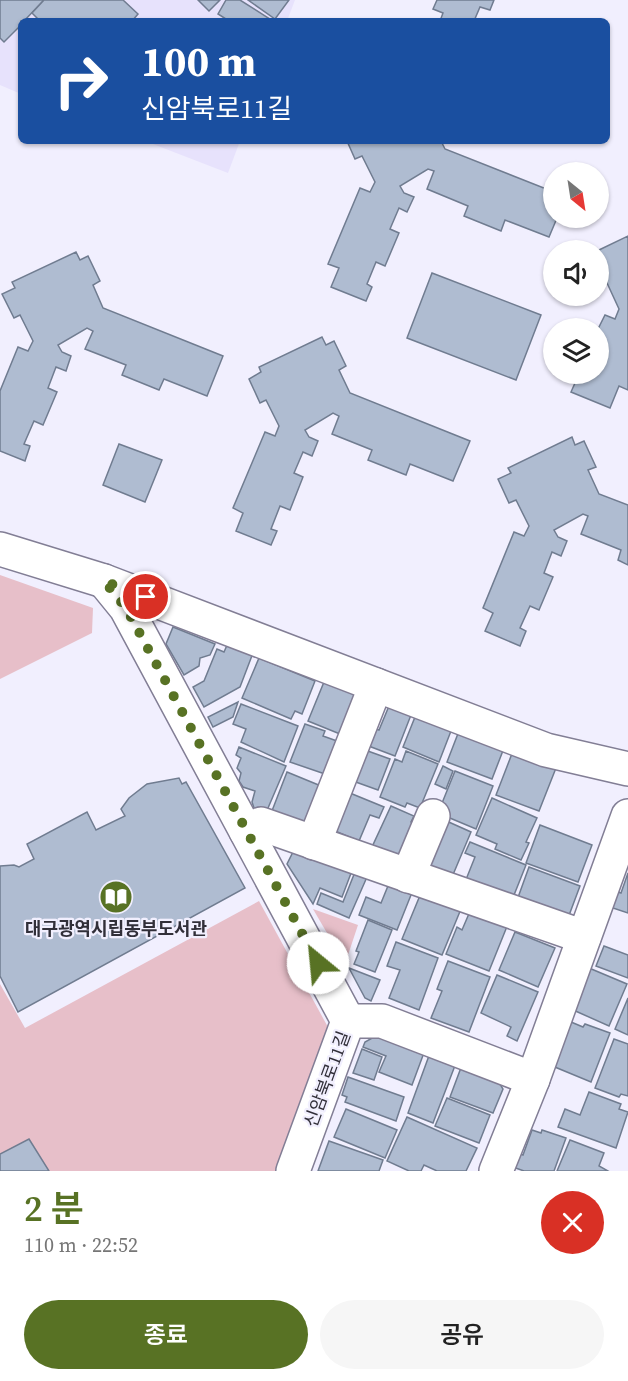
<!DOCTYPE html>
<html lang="ko">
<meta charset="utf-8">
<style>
body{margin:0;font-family:"Source Serif 4","Noto Sans KR",serif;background:#f6f6f6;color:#222;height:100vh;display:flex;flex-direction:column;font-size:22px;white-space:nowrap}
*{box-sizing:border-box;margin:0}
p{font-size:20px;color:#767676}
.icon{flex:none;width:33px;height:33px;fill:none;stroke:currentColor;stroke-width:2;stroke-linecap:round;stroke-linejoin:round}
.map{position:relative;height:1171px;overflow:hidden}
.drawer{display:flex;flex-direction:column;background:#fff;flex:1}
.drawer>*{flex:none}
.top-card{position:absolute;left:18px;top:18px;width:592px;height:126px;border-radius:9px;box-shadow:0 2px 4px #0004;background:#1a4fa0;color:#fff;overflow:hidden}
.needle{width:39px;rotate:150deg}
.buttons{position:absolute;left:543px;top:162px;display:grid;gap:12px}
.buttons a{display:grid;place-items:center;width:66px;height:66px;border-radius:50%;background:#fff;box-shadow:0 2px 4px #0004;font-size:30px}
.pin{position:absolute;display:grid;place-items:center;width:51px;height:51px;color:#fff;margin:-26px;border:3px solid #fff;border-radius:50%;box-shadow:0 2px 6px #0007}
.me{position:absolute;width:66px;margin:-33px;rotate:332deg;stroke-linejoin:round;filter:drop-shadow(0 0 4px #0008)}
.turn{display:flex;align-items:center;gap:21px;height:126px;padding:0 24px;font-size:27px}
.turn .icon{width:78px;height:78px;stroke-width:2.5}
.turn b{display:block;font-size:42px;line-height:51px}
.round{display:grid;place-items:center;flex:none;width:63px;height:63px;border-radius:32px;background:#f6f6f6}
.headline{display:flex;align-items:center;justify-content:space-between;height:102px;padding:0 24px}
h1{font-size:36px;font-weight:600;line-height:45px;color:#587224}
.cta{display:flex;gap:12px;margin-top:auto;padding:12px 24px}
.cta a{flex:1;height:69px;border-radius:36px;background:#587224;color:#fff;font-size:24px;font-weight:600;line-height:69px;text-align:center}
.cta a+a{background:#f6f6f6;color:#222}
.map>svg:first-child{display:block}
.built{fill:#e7e2fc}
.green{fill:#e7bfc9}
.building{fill:#afbcd1;stroke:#707c90;stroke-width:1.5}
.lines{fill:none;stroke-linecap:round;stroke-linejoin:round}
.minor-casing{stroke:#827e95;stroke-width:36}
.minor{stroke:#fff;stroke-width:33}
.route{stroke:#587224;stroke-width:10;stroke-dasharray:0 18}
.labels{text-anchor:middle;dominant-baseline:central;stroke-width:4.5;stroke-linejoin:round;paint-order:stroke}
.poi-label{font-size:18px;font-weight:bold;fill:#312f39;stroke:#f1effe}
.street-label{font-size:18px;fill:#312f39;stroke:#f1effe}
</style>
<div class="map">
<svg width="628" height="1171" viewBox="0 0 628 1171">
<rect width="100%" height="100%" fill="#f1effe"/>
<g class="built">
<path d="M0 0H295L287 21H21V94L0 85Z"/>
<path d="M145 141H240L228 173Z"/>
</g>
<g class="green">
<path d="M0 575 93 608 92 633 0 679Z"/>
<path d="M259 901 329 1029 281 1171H0V984L25 1028Z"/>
<path d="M313 909 358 925 345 964Z"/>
</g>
<g class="building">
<path d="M0 0H44L24 21H21V25L4 42 0 38Z"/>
<path d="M44 0H123L138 14 132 21H40L32 13Z"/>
<path d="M198 0H220L209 11Z"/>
<path d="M226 0H240L270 19 229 21 218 14Z"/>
<path d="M248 0H289L275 19Z"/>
<path d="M437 0H494L490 10 480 7 474 21H440L443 13 433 9Z"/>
<path d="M347 141H441L445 149 554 192V218H557L549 237 505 220 501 231 464 216 468 206 427 189 434 171 428 169 400 186 404 193 414 197 407 212 399 208 390 229 399 233 385 266 376 262 367 284 372 287 366 301 331 287 339 268 328 264 360 188 370 192 375 182 362 156 355 159Z"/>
<path d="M628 236V390L619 386 610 408 571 392 579 374H598V329L605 315 615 319 619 309 607 283 600 286 598 283V257L601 256 599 250Z"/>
<path d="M76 252 80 260 88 256 100 281 93 285 103 308 223 356 207 396 164 379 159 390 122 375 126 365 85 349 93 331 87 328 58 345 62 352 71 356 66 371 56 367 48 388 57 392 43 425 34 421 24 444 30 446 25 461 0 451V391L18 347 28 351 33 341 20 315 14 318 2 294 15 288 12 282Z"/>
<path d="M432 273 541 315 516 380 407 338Z"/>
<path d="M322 337 326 345 334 341 346 366 339 370 350 393 470 441 453 481 410 464 406 475 368 460 372 450 332 434 339 416 333 413 305 430 309 437 318 441 312 456 303 452 294 473 303 477 290 510 280 506 271 529 277 531 271 545 236 531 243 513 233 508 265 432 275 436 279 426 266 400 260 403 249 379 261 372 259 367Z"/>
<path d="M572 437 575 445 584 441 596 467 588 470 599 494 628 505V565L618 560 621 550 581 534 588 516 583 514 554 530 558 537 567 541 561 556 552 552 544 573 553 577 539 610 530 606 520 628 526 631 520 646 485 631 493 613 483 608 514 532 524 536 529 526 516 500 509 503 498 479 511 473 508 468Z"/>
<path d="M119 444 162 460 145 502 103 485Z"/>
<path d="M173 627 215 644 210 655 200 658 199 666 184 675 166 644Z"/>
<path d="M228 643 253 653 240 687 204 707 193 687 204 681 217 649 224 652Z"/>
<path d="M259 658 315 681 302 714 295 711 291 719 242 698Z"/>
<path d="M324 682 356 695 340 734 308 721Z"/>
<path d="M238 702 233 717 213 727 208 717Z"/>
<path d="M241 704 298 726 284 762 241 742 246 729 233 724Z"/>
<path d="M389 706 411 715 395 756 366 745 373 728 379 730Z"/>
<path d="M415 717 451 731 439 762 403 747Z"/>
<path d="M305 724 325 731 323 736 337 741 325 774 290 762Z"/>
<path d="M459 731 504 748 492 779 447 762Z"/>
<path d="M239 747 286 766 265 815 255 811 252 802 255 791 243 787 239 781 241 773 237 768 241 758 236 755Z"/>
<path d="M365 750 390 759 378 790 353 781Z"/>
<path d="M406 751 438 764 420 808 407 803 405 807 380 797 395 759 402 762Z"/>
<path d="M513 751 556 768 539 811 496 795Z"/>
<path d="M443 766 453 771 446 789 435 784Z"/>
<path d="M455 771 493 786 476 829 438 813Z"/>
<path d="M287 772 321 786 305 829 270 816Z"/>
<path d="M179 778 182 784 186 782 245 888 18 1012 0 976V866L14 865 19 867 34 859 27 844 87 812 96 830 125 816 121 809 129 798 147 784Z"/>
<path d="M345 791 384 807 379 818 370 815 359 841 335 831Z"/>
<path d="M492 798 537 818 526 842 529 843 521 860 495 849 497 844 476 835Z"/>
<path d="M391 806 414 816 411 822 417 825 398 859 372 847Z"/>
<path d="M442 819 471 832 452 877 425 866Z"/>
<path d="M540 825 592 845 578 882 526 863Z"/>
<path d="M470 842 526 865 512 900 465 882 475 857 465 853Z"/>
<path d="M295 848 353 868 342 897 320 888 313 904 287 864Z"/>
<path d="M529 867 580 886 568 918 516 903Z"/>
<path d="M355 872 367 877 349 918 317 904 321 893 343 902Z"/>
<path d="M628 873V913L610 907 615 891 621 893Z"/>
<path d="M390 881 413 890 397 930 359 915 366 897 381 903Z"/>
<path d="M421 893 461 909 442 955 402 939Z"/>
<path d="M471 909 508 924 489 971 446 954 457 927 462 930Z"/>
<path d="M368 920 392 930 375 972 354 964 359 952 356 951Z"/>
<path d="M515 932 555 948 538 987 499 970Z"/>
<path d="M396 942 438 958 419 1010 389 998 400 970 387 966Z"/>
<path d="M604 946 628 955V978L596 966Z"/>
<path d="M448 961 490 977 469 1032 431 1018 442 991 437 989Z"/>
<path d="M349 968 380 980 371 1001 365 998Z"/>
<path d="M589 968 627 984 609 1026 571 1009Z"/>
<path d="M497 975 538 992 517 1041 507 1036 511 1027 481 1013Z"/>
<path d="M628 998V1035L615 1029Z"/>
<path d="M571 1022 583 1027 585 1024 610 1033 591 1082 550 1065Z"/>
<path d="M381 1033 425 1050 412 1085 379 1072 386 1056 363 1047 365 1042Z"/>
<path d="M614 1039 628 1044V1096L621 1094 619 1097 595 1088Z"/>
<path d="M362 1049 382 1057 374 1080 353 1073Z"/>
<path d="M430 1053 456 1063 433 1123 408 1113Z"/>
<path d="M462 1065 497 1079 503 1089 493 1113 450 1097Z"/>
<path d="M348 1077 404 1097 396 1121 345 1102 347 1097 342 1095Z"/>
<path d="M589 1092 621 1104 619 1109 628 1112 616 1148 558 1127 565 1109 580 1115Z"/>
<path d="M447 1098 490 1115 479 1143 435 1126Z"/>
<path d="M346 1109 397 1130 385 1158 334 1137Z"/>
<path d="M407 1117 477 1148 466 1171H437L424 1165 421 1171H409L387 1161Z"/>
<path d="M532 1130 541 1133 542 1130 566 1138 554 1171H524L510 1166 515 1152 523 1155Z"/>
<path d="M29 1139 49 1171H0V1154Z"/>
<path d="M570 1140 604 1153 599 1166 608 1171H557Z"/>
<path d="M329 1141 383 1160 379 1171H318Z"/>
</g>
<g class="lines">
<defs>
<g id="minor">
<path d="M0 549 104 581 546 750 628 769"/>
<path d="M104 581 126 608 348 1021 293 1171"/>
<path d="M246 831 261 824 584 937"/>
<path d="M314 843 376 685"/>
<path d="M408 876 433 816"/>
<path d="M348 1021H382L533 1079"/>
<path d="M496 1171 533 1079 628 816"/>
</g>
</defs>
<use href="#minor" class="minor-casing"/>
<use href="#minor" class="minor"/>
</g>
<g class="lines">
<path class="route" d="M146 597 104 581 126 608 318 963"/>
</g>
<defs>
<symbol id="library-disc" viewBox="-11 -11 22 22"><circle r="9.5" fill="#587224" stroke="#f1effe"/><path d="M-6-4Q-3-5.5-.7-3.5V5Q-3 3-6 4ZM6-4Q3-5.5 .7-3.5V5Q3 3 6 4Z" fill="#fff"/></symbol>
</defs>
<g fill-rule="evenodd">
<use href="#library-disc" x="97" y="878" width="38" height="38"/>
</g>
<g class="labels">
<g class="poi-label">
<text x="116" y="928">대구광역시립동부도서관</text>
</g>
<g class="street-label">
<text transform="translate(327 1079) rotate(-70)">신암북로11길</text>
</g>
</g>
</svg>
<div class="buttons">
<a><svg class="needle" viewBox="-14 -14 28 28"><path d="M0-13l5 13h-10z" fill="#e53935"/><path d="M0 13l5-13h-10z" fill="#767676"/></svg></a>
<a><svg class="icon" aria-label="sound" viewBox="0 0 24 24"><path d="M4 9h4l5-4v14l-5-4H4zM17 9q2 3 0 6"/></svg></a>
<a><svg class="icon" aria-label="layers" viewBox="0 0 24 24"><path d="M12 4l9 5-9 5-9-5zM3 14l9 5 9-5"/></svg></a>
</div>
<div class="pin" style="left:146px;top:597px;background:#d93025"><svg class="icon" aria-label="arrive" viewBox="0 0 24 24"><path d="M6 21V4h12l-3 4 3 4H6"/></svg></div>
<svg class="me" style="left:318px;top:963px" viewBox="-20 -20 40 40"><circle r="19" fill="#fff"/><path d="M0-13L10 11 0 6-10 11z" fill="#587224"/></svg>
<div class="top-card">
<div class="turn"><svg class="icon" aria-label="right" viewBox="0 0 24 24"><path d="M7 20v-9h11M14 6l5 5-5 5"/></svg><div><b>100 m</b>신암북로11길</div></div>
</div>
</div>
<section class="drawer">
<div class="headline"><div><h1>2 분</h1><p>110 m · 22:52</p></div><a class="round" style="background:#d93025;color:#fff"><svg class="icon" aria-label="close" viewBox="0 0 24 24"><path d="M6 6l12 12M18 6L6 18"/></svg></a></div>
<div class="cta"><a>종료</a><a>공유</a></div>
</section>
